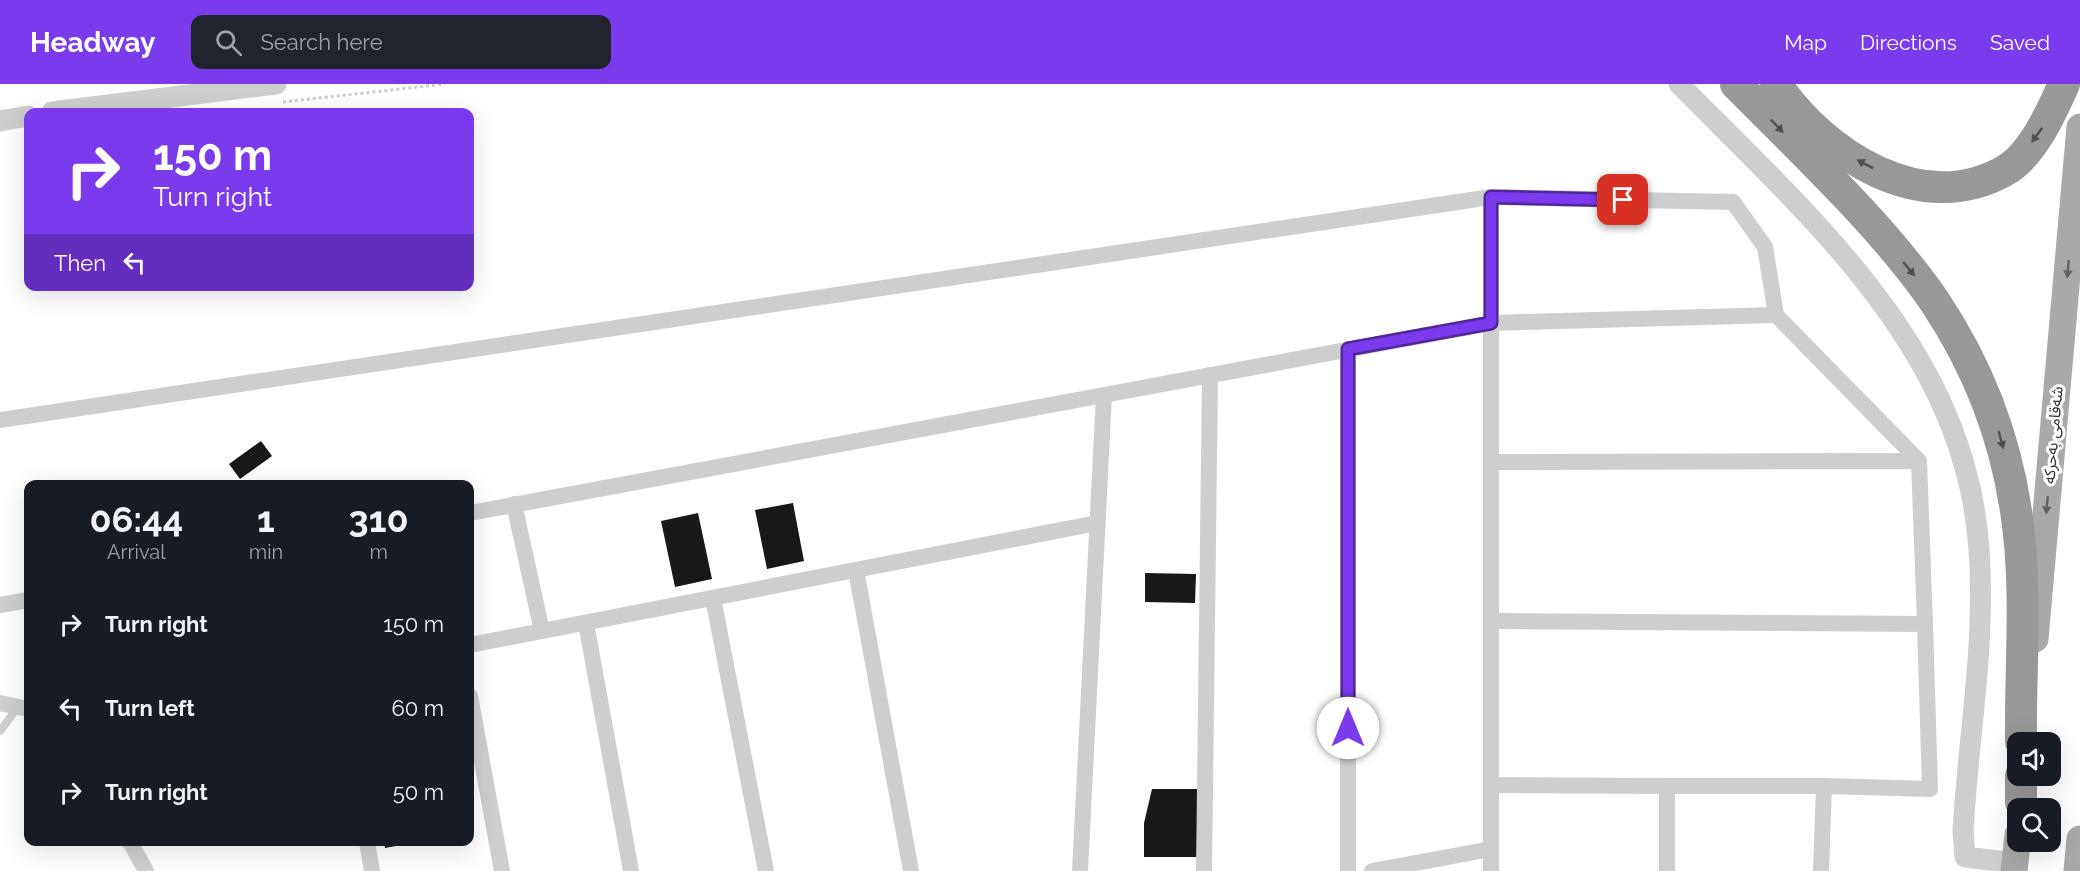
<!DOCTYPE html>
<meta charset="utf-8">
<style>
body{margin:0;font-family:Raleway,"Noto Sans Arabic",sans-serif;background:#20242c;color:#f1f3f6;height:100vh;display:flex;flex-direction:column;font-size:22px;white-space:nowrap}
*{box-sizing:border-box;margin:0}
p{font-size:20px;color:#9ea1a6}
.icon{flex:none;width:33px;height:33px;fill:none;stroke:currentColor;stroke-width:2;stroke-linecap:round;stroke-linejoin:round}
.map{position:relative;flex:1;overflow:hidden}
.drawer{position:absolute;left:24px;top:396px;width:450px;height:366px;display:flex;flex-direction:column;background:#171b24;border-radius:12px;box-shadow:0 6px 24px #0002}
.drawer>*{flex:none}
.guide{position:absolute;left:24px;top:24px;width:450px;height:183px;border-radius:12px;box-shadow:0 6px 24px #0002;background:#7c3aed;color:#fff;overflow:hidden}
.fabs{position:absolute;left:2007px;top:648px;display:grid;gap:12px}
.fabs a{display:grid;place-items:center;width:54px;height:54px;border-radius:12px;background:#171b24;box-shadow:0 6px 24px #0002;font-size:30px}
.pin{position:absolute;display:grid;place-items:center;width:51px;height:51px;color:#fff;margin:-26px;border-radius:12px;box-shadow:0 3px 9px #0006}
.me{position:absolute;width:66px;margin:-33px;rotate:0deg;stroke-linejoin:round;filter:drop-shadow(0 0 4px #0008)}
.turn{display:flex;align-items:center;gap:21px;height:126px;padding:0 30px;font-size:27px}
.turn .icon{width:78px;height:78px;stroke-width:2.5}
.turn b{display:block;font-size:42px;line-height:51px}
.then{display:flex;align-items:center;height:57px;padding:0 30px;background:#0003;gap:12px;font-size:22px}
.eta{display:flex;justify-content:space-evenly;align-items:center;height:102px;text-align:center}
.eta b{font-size:36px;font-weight:700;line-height:42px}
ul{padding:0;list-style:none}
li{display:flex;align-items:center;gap:18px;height:84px;padding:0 30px}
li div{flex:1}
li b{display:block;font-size:22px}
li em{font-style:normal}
header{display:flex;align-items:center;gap:36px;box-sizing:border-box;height:84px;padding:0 30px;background:#7c3aed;color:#fff}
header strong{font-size:28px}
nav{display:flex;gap:33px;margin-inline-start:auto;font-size:21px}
.search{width:420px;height:54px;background:#20242c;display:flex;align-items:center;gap:15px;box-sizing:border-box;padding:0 21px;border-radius:12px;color:#9ea1a6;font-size:22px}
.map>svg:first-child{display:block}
.building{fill:#181818}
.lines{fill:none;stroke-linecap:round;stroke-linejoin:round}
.path{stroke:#cecece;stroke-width:3;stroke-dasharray:3 3;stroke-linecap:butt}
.service{stroke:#cecece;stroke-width:8}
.minor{stroke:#cecece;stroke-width:16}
.tertiary{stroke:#cecece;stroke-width:21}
.primary{stroke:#a9a9a9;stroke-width:27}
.motorway{stroke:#989898;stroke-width:32}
.oneway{fill:#505050}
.oneway2{fill:#616161}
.route-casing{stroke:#51269a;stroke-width:15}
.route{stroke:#7c3aed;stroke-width:10}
.labels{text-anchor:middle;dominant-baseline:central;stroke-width:6;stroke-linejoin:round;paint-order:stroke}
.street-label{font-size:16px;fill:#313131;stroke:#fff}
</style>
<header>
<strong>Headway</strong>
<div class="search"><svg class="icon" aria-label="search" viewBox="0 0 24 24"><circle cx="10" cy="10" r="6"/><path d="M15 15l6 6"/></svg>Search here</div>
<nav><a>Map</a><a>Directions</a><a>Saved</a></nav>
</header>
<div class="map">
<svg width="2080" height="787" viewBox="0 0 2080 787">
<rect width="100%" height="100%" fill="#fff"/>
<g class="building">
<path d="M261 357 272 372 240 395 229 380Z"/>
<path d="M793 419 804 477 767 485 755 426Z"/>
<path d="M698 429 712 495 675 503 661 437Z"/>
<path d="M1145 489 1196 490 1195 519 1145 518Z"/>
<path d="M1152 705H1198L1197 773H1144V739Z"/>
<path d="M384 758H412V759L385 764Z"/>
</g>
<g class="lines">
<path class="path" d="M283 18 445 0"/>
<path class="service" d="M0 647 18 623"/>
<g class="minor">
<path d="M1491 113V787"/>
<path d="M0 336 1491 113 1733 118 1765 163 1776 231 1919 377"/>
<path d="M1491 378 1919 377 1925 540"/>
<path d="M514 420 542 547"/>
<path d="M470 429 1104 311"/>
<path d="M856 486 911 787"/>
<path d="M713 514 766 787"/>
<path d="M0 521 28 516"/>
<path d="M1491 537 1925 540 1930 705 1824 702"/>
<path d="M586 539 631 787"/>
<path d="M470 561 1097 439"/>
<path d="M470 612 502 787"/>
<path d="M0 619 28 625"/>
<path d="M1491 701 1667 702"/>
<path d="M130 758 146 787"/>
<path d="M367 758 372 787"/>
<path d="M1080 787 1104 311 1491 239 1776 231"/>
<path d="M1204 787 1210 291"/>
<path d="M1348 787V265"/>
<path d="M1372 787 1491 765"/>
<path d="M1667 787V702H1824L1821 787"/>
</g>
<g class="tertiary">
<path d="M1679 0C1811 134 1966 266 1979 466 1986 559 1968 655 1963 747L1965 773 2015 779"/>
<path d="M52 28 276 0"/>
<path d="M0 37 28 32"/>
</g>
<g class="primary">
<path d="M2035 555 2080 43"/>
<path d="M2014 787 2018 751"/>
<path d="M2077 787 2080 755"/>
</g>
<g class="motorway">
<path d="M1736 0C1801 66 1883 142 1935 218 1977 281 2005 353 2016 427 2028 503 2020 582 2021 658"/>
<path d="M1776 0C1823 70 1922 135 2006 86 2033 70 2052 27 2064 0"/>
<path d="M2021 692V718"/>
</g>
</g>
<defs><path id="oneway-solid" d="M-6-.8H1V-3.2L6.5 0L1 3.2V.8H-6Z" transform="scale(1.5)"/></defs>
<g class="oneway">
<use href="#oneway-solid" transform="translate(1777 42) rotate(46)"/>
<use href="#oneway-solid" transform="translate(2037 51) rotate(126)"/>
<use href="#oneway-solid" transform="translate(1865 80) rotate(-153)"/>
<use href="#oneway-solid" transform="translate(1909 185) rotate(51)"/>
<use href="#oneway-solid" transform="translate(2001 356) rotate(75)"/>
</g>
<g class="oneway2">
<use href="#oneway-solid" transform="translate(2068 185) rotate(95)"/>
<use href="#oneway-solid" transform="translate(2047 421) rotate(95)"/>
</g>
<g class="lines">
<defs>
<path id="route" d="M1348 644V265L1491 239V113L1623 116"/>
</defs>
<use href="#route" class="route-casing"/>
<use href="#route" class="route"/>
</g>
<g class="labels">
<g class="street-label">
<text transform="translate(2053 351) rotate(-85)">شەقامی بەحرکە</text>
</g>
</g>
</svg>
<div class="fabs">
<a><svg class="icon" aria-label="sound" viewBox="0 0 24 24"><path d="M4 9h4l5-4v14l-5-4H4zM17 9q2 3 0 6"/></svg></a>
<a><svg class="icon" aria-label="search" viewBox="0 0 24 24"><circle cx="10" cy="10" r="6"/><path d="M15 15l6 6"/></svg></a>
</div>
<div class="pin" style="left:1623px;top:116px;background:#d93025"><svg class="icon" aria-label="arrive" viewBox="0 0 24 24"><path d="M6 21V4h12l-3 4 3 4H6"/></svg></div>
<svg class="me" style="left:1348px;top:644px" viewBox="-20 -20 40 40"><circle r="19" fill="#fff"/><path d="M0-13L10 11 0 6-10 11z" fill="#7c3aed"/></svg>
<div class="guide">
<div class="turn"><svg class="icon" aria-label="right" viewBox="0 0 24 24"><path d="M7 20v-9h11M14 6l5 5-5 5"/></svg><div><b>150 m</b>Turn right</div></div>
<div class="then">Then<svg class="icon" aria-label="left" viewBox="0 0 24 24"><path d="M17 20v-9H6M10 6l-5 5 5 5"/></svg></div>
</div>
<section class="drawer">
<div class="eta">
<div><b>06:44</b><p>Arrival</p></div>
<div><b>1</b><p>min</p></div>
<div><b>310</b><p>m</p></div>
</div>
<ul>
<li><svg class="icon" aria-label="right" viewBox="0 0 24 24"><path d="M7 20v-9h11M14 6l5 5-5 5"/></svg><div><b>Turn right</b></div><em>150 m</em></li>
<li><svg class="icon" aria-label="left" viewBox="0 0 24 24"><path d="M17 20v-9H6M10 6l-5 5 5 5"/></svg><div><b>Turn left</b></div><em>60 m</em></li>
<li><svg class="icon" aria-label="right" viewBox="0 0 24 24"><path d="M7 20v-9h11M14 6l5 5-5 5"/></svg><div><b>Turn right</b></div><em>50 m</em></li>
</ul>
</section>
</div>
